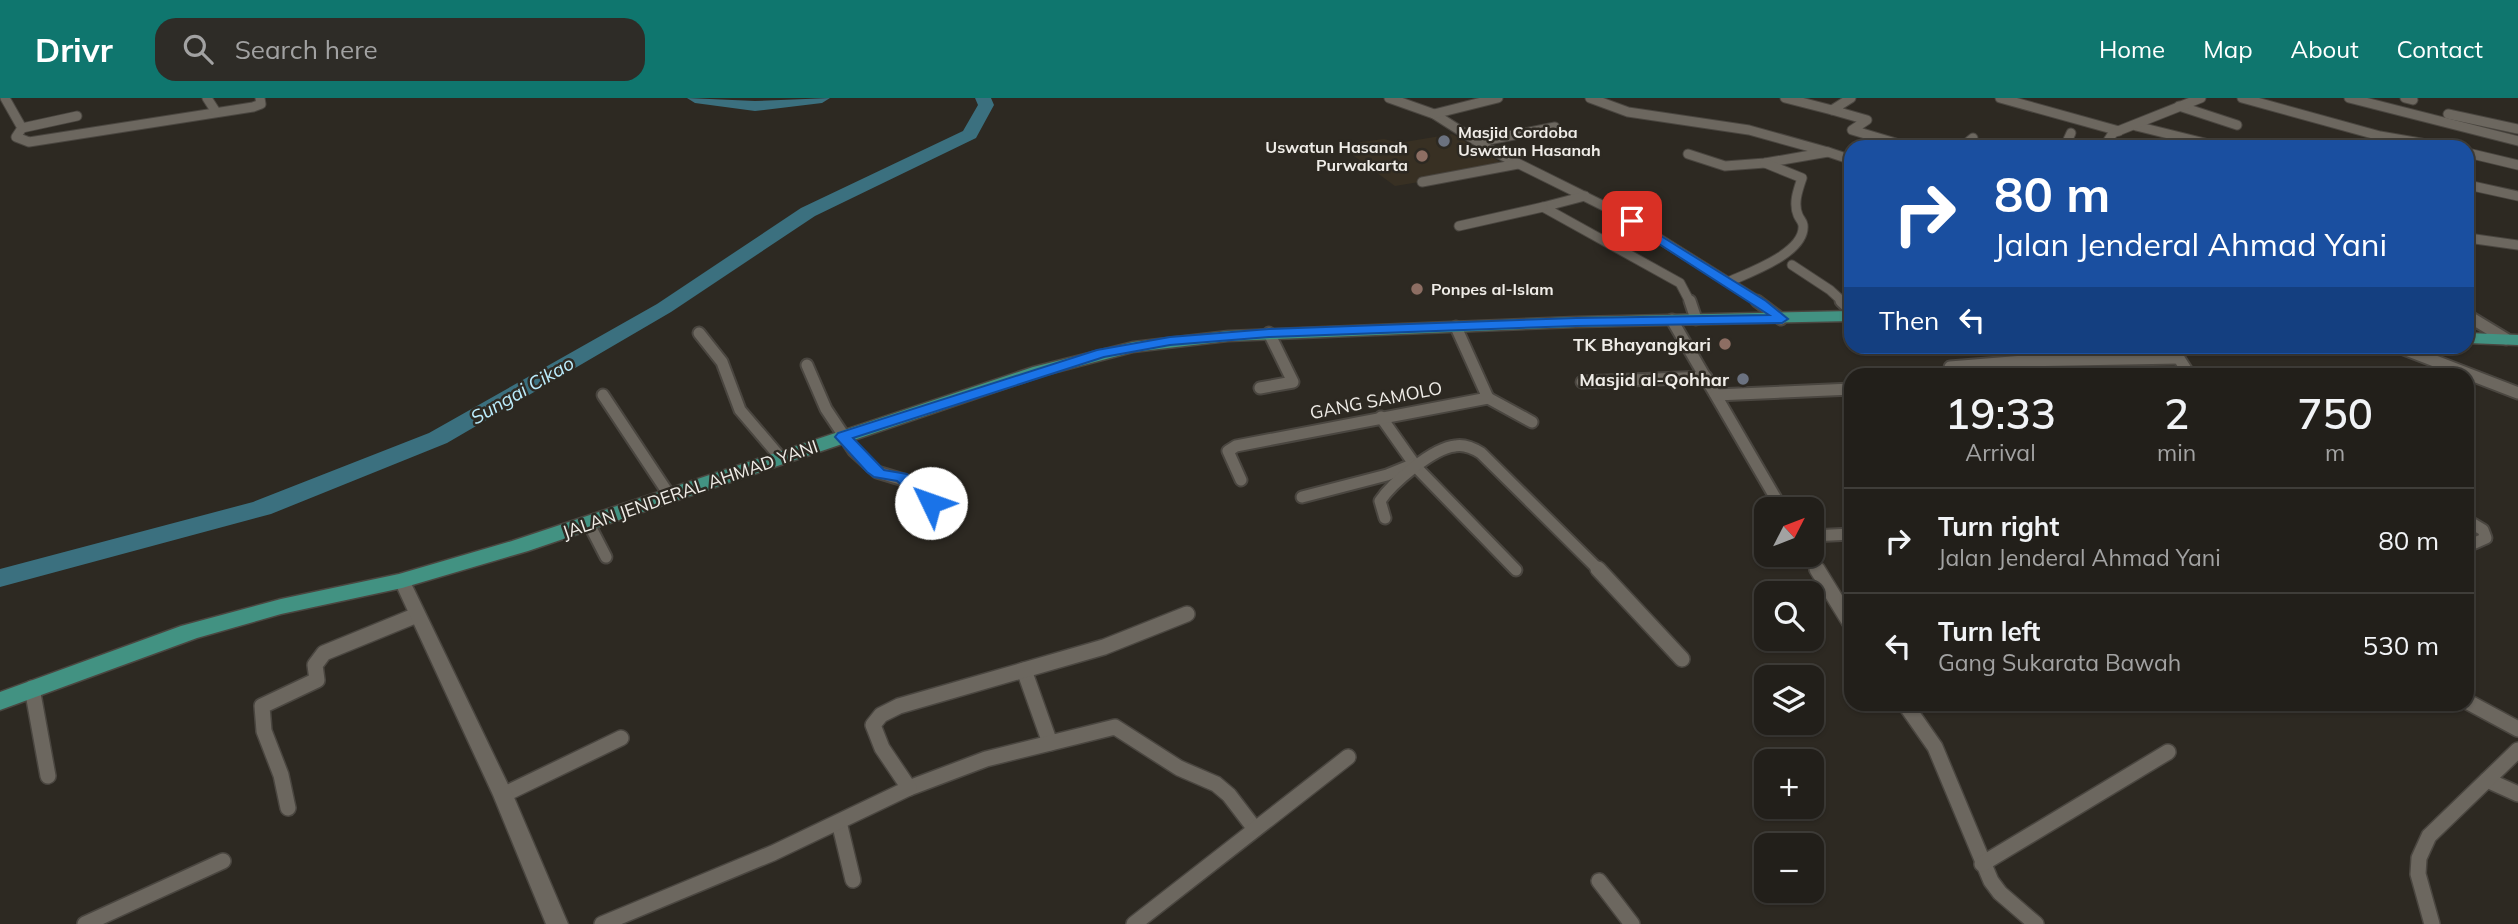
<!DOCTYPE html>
<meta charset="utf-8">
<style>
body{margin:0;font-family:Mulish,sans-serif;background:#2e2c27;color:#f1f3f6;height:100vh;display:flex;flex-direction:column;font-size:26px;white-space:nowrap}
*{box-sizing:border-box;margin:0}
p{font-size:23px;color:#a2a2a2}
.icon{flex:none;width:38px;height:38px;fill:none;stroke:currentColor;stroke-width:2;stroke-linecap:round;stroke-linejoin:round}
.map{position:relative;flex:1;overflow:hidden}
.side{position:absolute;left:1844px;top:270px;width:630px;height:343px;display:flex;flex-direction:column;background:#221f1a;border-radius:21px;box-shadow:0 2px 5px #0004,0 0 0 2px #3f3d39}
.side>*{flex:none}
.hud{position:absolute;left:1844px;top:42px;width:630px;height:214px;border-radius:21px;box-shadow:0 2px 5px #0004,0 0 0 2px #3f3d39;background:#1a4fa0;color:#fff;overflow:hidden}
.needle{width:46px;rotate:48deg}
.controls{position:absolute;left:1754px;top:399px;display:grid;gap:14px}
.controls a{display:grid;place-items:center;width:70px;height:70px;border-radius:14px;background:#221f1a;box-shadow:0 2px 5px #0004,0 0 0 2px #3f3d39;font-size:35px}
.pin{position:absolute;display:grid;place-items:center;width:60px;height:60px;color:#fff;margin:-30px;border-radius:14px;box-shadow:0 4px 10px #0006}
.me{position:absolute;width:77px;margin:-38px;rotate:312deg;stroke-linejoin:round;filter:drop-shadow(0 0 5px #0008)}
.turn{display:flex;align-items:center;gap:24px;height:147px;padding:0 35px;font-size:32px}
.turn .icon{width:91px;height:91px;stroke-width:2.5}
.turn b{display:block;font-size:49px;line-height:60px}
.then{display:flex;align-items:center;height:66px;padding:0 35px;background:#0003;gap:14px;font-size:26px}
.eta{display:flex;justify-content:space-evenly;align-items:center;height:119px;text-align:center}
.eta b{font-size:42px;font-weight:600;line-height:49px}
ul{padding:0;list-style:none}
li{display:flex;align-items:center;gap:21px;height:105px;padding:0 35px;border-top:2px solid #3f3d39}
li div{flex:1}
li b{display:block;font-size:26px}
li em{font-style:normal}
header{display:flex;align-items:center;gap:42px;box-sizing:border-box;height:98px;padding:0 35px;background:#0f766e;color:#fff}
header strong{font-size:33px}
nav{display:flex;gap:38px;margin-inline-start:auto;font-size:24px}
.search{width:490px;height:63px;background:#2e2c27;display:flex;align-items:center;gap:18px;box-sizing:border-box;padding:0 24px;border-radius:21px;color:#a2a2a2;font-size:26px}
.map>svg:first-child{display:block}
.built{fill:#383023}
.lines{fill:none;stroke-linecap:round;stroke-linejoin:round}
.river{fill:#3b707f;fill-rule:evenodd}
.minor-far2-casing{stroke:#4a4640;stroke-width:11}
.minor-far1-casing{stroke:#4a4640;stroke-width:15}
.minor-casing{stroke:#4a4640;stroke-width:18}
.tertiary-casing{stroke:#4a4640;stroke-width:3}
.trunk-casing{stroke:#4a4640;stroke-width:3}
.minor-far2{stroke:#6c675f;stroke-width:9}
.minor-far1{stroke:#6c675f;stroke-width:11}
.minor{stroke:#6c675f;stroke-width:15}
.tertiary{fill:#6c675f;fill-rule:evenodd}
.trunk{fill:#429282;fill-rule:evenodd}
.route{fill:#1a73e8;stroke:#114b97;stroke-width:2}
.worship-dot{fill:#6b7280;stroke:#2d2922;stroke-width:2.5}
.education-dot{fill:#8d6e63;stroke:#2d2922;stroke-width:2.5}
.labels{text-anchor:middle;dominant-baseline:central;stroke-width:5;stroke-linejoin:round;paint-order:stroke}
.far-poi-label{font-size:16px;font-weight:bold;fill:#efece7;stroke:#2d2922;text-anchor:start}
.poi-label{font-size:18px;font-weight:bold;fill:#efece7;stroke:#2d2922;text-anchor:end}
.street-label{font-size:18px;fill:#efece7;stroke:#2d2922}
.water-label{font-size:19px;font-style:italic;fill:#bbecfc;stroke:#2d2922}
</style>
<header>
<strong>Drivr</strong>
<div class="search"><svg class="icon" aria-label="search" viewBox="0 0 24 24"><circle cx="10" cy="10" r="6"/><path d="M15 15l6 6"/></svg>Search here</div>
<nav><a>Home</a><a>Map</a><a>About</a><a>Contact</a></nav>
</header>
<div class="map">
<svg width="2518" height="826" viewBox="0 0 2518 826">
<rect width="100%" height="100%" fill="#2d2922"/>
<path class="built" d="M1452 36 1509 69 1395 88 1339 47 1384 41 1399 45Z"/>
<g class="lines">
<g class="river">
<path d="M687 0 755 3 830 0 822 5 755 13 695 5Z"/>
<path d="M975 0H991L994 7 976 40 815 118 671 214 447 345 271 416 0 489V471L253 404 429 335 657 206 801 110 963 33 978 7Z"/>
</g>
<defs>
<g id="minor-far2">
<path d="M5 0 22 30 16 39 29 44 253 9 261 6 260 0"/>
<path d="M207 0 216 14"/>
<path d="M1389 0 1434 16 1489 51 1618 115 1760 204"/>
<path d="M1590 0 1628 14 1749 32 1828 54"/>
<path d="M1785 0 1832 12"/>
<path d="M1851 0 1832 12 1867 22 1852 32 1909 49"/>
<path d="M2000 0 2119 33"/>
<path d="M2242 0 2380 38 2444 49"/>
<path d="M2349 0 2518 43"/>
<path d="M2405 0 2413 2"/>
<path d="M2179 8 2237 27"/>
<path d="M1434 16 1498 0"/>
<path d="M2448 16 2518 31"/>
<path d="M2136 28 2221 49"/>
<path d="M22 30 77 18"/>
<path d="M2071 35 2066 46 2079 49"/>
<path d="M1478 44 1555 29"/>
<path d="M1962 49 1973 40"/>
<path d="M2104 49 2113 35 2201 0"/>
<path d="M2468 55 2518 67"/>
<path d="M1688 56 1725 68 1765 65 1828 54 1852 62"/>
<path d="M1422 84 1518 66"/>
<path d="M2468 87 2518 98"/>
<path d="M1585 98 1543 109 1680 185 1690 204"/>
<path d="M1459 128 1543 109"/>
<path d="M2468 140 2518 147"/>
<path d="M1792 167 1830 192 1843 204"/>
<path d="M1728 184C1748 175 1806 155 1803 127 1802 122 1800 122 1798 117 1793 105 1798 92 1802 80L1765 65"/>
</g>
<g id="minor-far1">
<path d="M1690 203 1696 221"/>
<path d="M1757 203 1781 221"/>
<path d="M1841 203 1852 213"/>
<path d="M2468 218 2506 241"/>
<path d="M1672 222 1782 411"/>
<path d="M699 235 722 264 740 312 781 360"/>
<path d="M2171 248 2189 276"/>
<path d="M2396 248 2518 295"/>
<path d="M807 267 826 311 854 353 877 374 907 383 931 405"/>
<path d="M1950 269 2024 263 2179 260"/>
<path d="M1582 284 1706 279"/>
<path d="M1260 290 1293 284 1269 235"/>
<path d="M603 297 670 398"/>
<path d="M1716 297 1852 291"/>
<path d="M1488 300 1532 324"/>
<path d="M1381 319 1417 370 1516 472"/>
<path d="M1241 382 1228 353 1236 348 1488 300 1456 229"/>
<path d="M1302 399 1387 377 1414 366"/>
<path d="M1385 420 1380 403C1392 385 1433 350 1455 348 1464 346 1473 350 1481 355L1600 473"/>
<path d="M2468 423 2483 432 2486 440 2468 448"/>
<path d="M589 426 606 459"/>
<path d="M1811 438 1852 436"/>
<path d="M1808 457 1818 473"/>
</g>
<g id="minor">
<path d="M1598 471 1682 561"/>
<path d="M1817 471 1852 528"/>
<path d="M1024 572 1050 645"/>
<path d="M32 590 48 678"/>
<path d="M2468 604 2518 631"/>
<path d="M1905 606 1935 649 1991 783 2000 795 2036 826"/>
<path d="M2487 682 2518 696"/>
<path d="M909 690 986 661 1115 629 1179 670 1216 686 1229 697 1255 731"/>
<path d="M503 697 621 640"/>
<path d="M288 710 281 677 264 633 262 608 317 582 315 567 324 555 417 517"/>
<path d="M839 724 853 782"/>
<path d="M1982 766 2168 654"/>
<path d="M1599 783 1632 826"/>
<path d="M85 826 223 763"/>
<path d="M602 826 773 755 909 690 882 650 873 627 881 617 899 608 1104 549 1187 516"/>
<path d="M1134 826 1348 659"/>
<path d="M2432 826 2418 776 2419 760 2429 738 2518 652"/>
</g>
<path id="tertiary" d="M402 478 410 483 513 697 568 826H546L493 697 394 483Z"/>
<g id="trunk">
<path d="M1852 213V223L1576 229 1228 243 1133 254 1045 277 528 453 402 490 281 516 197 540 0 612V594L181 528 281 501 399 476 512 443 1033 269 1133 244 1228 233 1576 219Z"/>
<path d="M2468 235 2518 237V247L2468 245Z"/>
</g>
</defs>
<use href="#minor-far2" class="minor-far2-casing"/>
<use href="#minor-far1" class="minor-far1-casing"/>
<use href="#minor" class="minor-casing"/>
<use href="#tertiary" class="tertiary-casing"/>
<use href="#trunk" class="trunk-casing"/>
<use href="#minor-far2" class="minor-far2"/>
<use href="#minor-far1" class="minor-far1"/>
<use href="#minor" class="minor"/>
<use href="#tertiary" class="tertiary"/>
<use href="#trunk" class="trunk"/>
</g>
<path class="route" d="M1632 120 1766 203 1788 221 1782 225 1576 228 1269 239 1170 247 1104 259 853 340 884 372 907 376 936 402 939 405 936 408H925L897 383 874 379 867 374 835 339 838 335 1097 252 1170 239 1269 231 1576 220 1769 217 1628 126V121Z"/>
<g class="worship-dot">
<circle cx="1444" cy="43" r="7"/>
<circle cx="1743" cy="281" r="7"/>
</g>
<g class="education-dot">
<circle cx="1422" cy="58" r="7"/>
<circle cx="1417" cy="191" r="7"/>
<circle cx="1725" cy="246" r="7"/>
</g>
<g class="labels">
<g class="far-poi-label">
<text x="1458" y="34">Masjid Cordoba<tspan x="1458" dy="18">Uswatun Hasanah</tspan></text>
<text x="1408" y="49" text-anchor="end">Uswatun Hasanah<tspan x="1408" dy="18">Purwakarta</tspan></text>
<text x="1431" y="191">Ponpes al-Islam</text>
</g>
<g class="poi-label">
<text x="1711" y="246">TK Bhayangkari</text>
<text x="1729" y="281">Masjid al-Qohhar</text>
</g>
<g class="street-label">
<text transform="translate(1376 302) rotate(-11)">GANG SAMOLO</text>
<text transform="translate(690 391) rotate(-19)">JALAN JENDERAL AHMAD YANI</text>
</g>
<g class="water-label">
<text transform="translate(522 292) rotate(-30)">Sungai Cikao</text>
</g>
</g>
</svg>
<div class="controls">
<a><svg class="needle" viewBox="-14 -14 28 28"><path d="M0-13l5 13h-10z" fill="#e53935"/><path d="M0 13l5-13h-10z" fill="#a2a2a2"/></svg></a>
<a><svg class="icon" aria-label="search" viewBox="0 0 24 24"><circle cx="10" cy="10" r="6"/><path d="M15 15l6 6"/></svg></a>
<a><svg class="icon" aria-label="layers" viewBox="0 0 24 24"><path d="M12 4l9 5-9 5-9-5zM3 14l9 5 9-5"/></svg></a>
<a>+</a>
<a>−</a>
</div>
<div class="pin" style="left:1632px;top:123px;background:#d93025"><svg class="icon" aria-label="arrive" viewBox="0 0 24 24"><path d="M6 21V4h12l-3 4 3 4H6"/></svg></div>
<svg class="me" style="left:931px;top:405px" viewBox="-20 -20 40 40"><circle r="19" fill="#fff"/><path d="M0-13L10 11 0 6-10 11z" fill="#1a73e8"/></svg>
<div class="hud">
<div class="turn"><svg class="icon" aria-label="right" viewBox="0 0 24 24"><path d="M7 20v-9h11M14 6l5 5-5 5"/></svg><div><b>80 m</b>Jalan Jenderal Ahmad Yani</div></div>
<div class="then">Then<svg class="icon" aria-label="left" viewBox="0 0 24 24"><path d="M17 20v-9H6M10 6l-5 5 5 5"/></svg></div>
</div>
<section class="side">
<div class="eta">
<div><b>19:33</b><p>Arrival</p></div>
<div><b>2</b><p>min</p></div>
<div><b>750</b><p>m</p></div>
</div>
<ul>
<li><svg class="icon" aria-label="right" viewBox="0 0 24 24"><path d="M7 20v-9h11M14 6l5 5-5 5"/></svg><div><b>Turn right</b><p>Jalan Jenderal Ahmad Yani</p></div><em>80 m</em></li>
<li><svg class="icon" aria-label="left" viewBox="0 0 24 24"><path d="M17 20v-9H6M10 6l-5 5 5 5"/></svg><div><b>Turn left</b><p>Gang Sukarata Bawah</p></div><em>530 m</em></li>
</ul>
</section>
</div>
